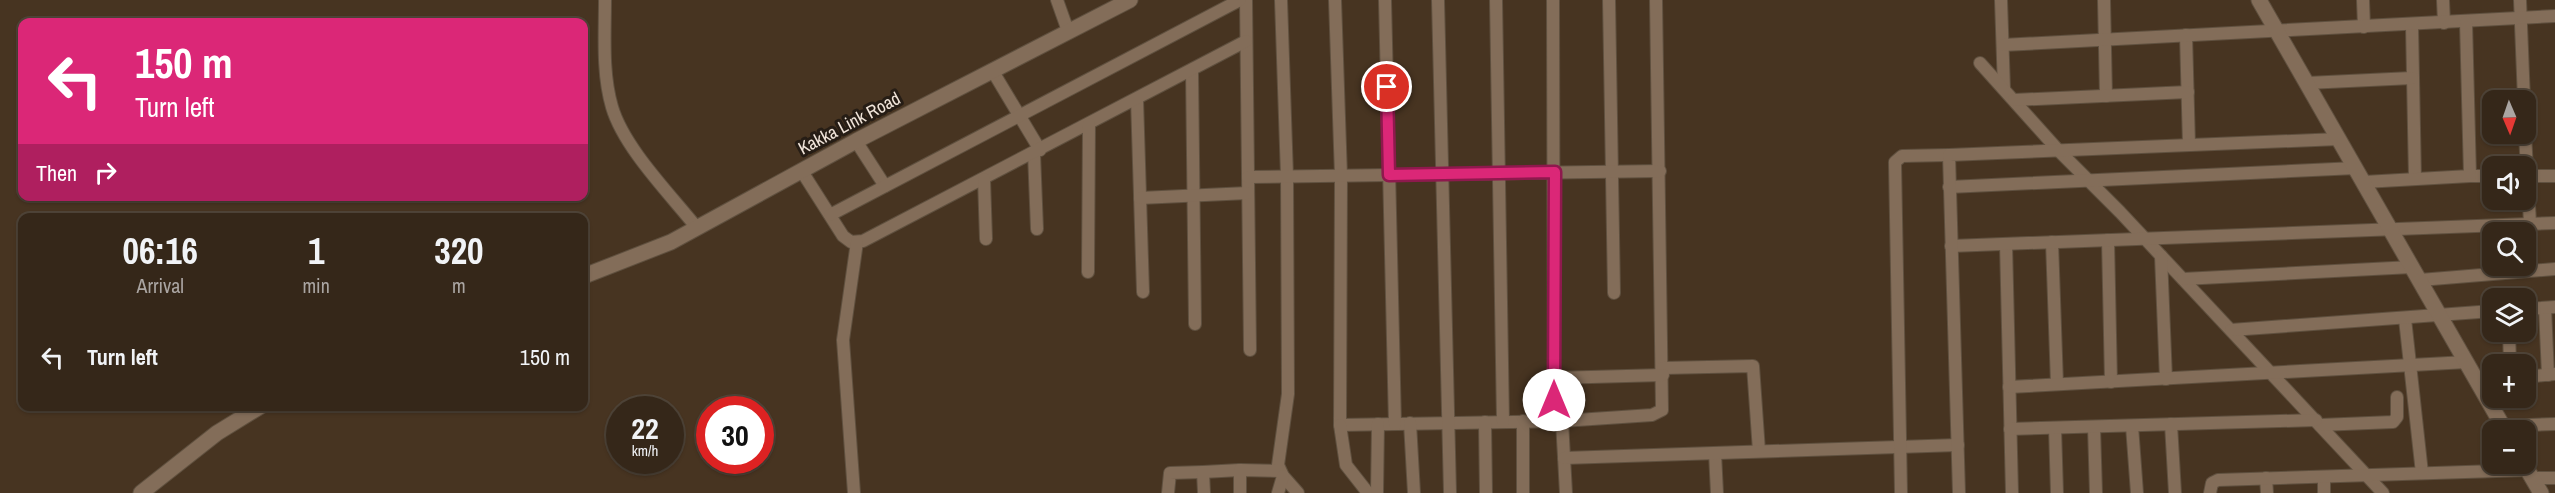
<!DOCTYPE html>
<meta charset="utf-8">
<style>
body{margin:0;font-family:"Archivo Narrow",sans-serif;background:#403326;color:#f1f3f6;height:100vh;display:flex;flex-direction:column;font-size:22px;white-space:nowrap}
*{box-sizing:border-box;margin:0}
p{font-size:20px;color:#aaa5a2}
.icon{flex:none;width:33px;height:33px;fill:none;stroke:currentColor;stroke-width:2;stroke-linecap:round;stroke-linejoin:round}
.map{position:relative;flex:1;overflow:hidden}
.drawer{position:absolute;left:18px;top:213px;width:570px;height:198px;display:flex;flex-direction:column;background:#352719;border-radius:12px;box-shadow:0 2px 4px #0004,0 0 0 2px #4f4438}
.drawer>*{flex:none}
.hud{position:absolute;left:18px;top:18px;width:570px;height:183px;border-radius:12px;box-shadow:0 2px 4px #0004,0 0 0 2px #4f4438;background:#db2777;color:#fff;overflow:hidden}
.needle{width:39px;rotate:178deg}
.tools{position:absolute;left:2482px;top:90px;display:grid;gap:12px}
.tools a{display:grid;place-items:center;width:54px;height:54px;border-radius:12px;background:#352719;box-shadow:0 2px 4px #0004,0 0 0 2px #4f4438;font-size:30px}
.speed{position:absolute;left:606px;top:396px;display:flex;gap:12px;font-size:30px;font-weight:700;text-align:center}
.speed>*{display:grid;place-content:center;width:78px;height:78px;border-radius:50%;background:#352719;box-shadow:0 2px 4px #0004,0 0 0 2px #4f4438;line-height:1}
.speed small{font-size:15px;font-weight:400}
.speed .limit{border:9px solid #d22;background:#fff;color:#111}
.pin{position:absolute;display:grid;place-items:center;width:51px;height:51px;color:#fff;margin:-26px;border:3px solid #fff;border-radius:50%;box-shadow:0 2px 6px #0007}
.me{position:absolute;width:66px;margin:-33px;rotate:0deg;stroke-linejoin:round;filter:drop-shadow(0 0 4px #0008)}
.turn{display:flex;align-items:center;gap:21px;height:126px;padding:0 18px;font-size:27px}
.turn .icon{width:78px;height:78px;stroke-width:2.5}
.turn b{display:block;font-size:42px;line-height:51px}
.then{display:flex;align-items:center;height:57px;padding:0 18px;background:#0003;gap:12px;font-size:22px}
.eta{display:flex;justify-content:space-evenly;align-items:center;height:102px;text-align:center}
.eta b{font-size:36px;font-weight:700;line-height:42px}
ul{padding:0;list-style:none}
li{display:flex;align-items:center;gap:18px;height:84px;padding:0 18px}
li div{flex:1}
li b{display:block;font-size:22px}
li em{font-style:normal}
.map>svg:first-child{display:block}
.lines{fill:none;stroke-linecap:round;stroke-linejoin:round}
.minor-casing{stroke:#5f503f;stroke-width:14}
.tertiary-casing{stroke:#5f503f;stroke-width:17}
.minor{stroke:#836d59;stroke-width:12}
.tertiary{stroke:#836d59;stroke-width:15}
.route-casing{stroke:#8e194d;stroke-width:15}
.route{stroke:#db2777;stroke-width:10}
.labels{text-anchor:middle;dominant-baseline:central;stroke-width:6;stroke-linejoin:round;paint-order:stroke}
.street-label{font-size:18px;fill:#f1e5da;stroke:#261d15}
</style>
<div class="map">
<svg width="2555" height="493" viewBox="0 0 2555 493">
<rect width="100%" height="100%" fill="#473421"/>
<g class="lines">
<defs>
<g id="minor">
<path d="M605 0C605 35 602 73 612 107 624 148 670 194 697 228"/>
<path d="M1057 0 1068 31"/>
<path d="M1246 0 1250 350"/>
<path d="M1281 0 1287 176 1288 394 1278 465 1283 476 1298 493"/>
<path d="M1335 0 1341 176 1340 425 1562 421 1652 415 1662 410 1656 0"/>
<path d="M1385 0 1395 424"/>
<path d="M1438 0 1450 493"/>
<path d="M1496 0 1503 422"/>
<path d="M1553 0 1554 421"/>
<path d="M1609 0 1614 293"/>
<path d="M2001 0 2004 89"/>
<path d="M2104 0 2106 96"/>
<path d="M2363 0 2364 27"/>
<path d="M2443 0 2444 23"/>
<path d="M2520 0 2524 100"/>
<path d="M2412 26 2415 179"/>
<path d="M2186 35 2189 145"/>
<path d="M2003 45 2555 16"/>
<path d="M1980 63 2058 150 2120 212 2383 493"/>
<path d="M992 70 1040 150"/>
<path d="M1192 70 1195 324"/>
<path d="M2307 83 2412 78"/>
<path d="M1137 99 1143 292"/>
<path d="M2014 100 2188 92"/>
<path d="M2525 134 2530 223"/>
<path d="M856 141 885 186"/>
<path d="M1034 153 1037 229"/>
<path d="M801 170 843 236 851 242 863 241 1246 41"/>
<path d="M2470 176H2493"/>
<path d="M2526 176H2555"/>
<path d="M1248 177 1660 171"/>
<path d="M984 179 986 239"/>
<path d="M2364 182 2470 176 2466 22"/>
<path d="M1949 187 2356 168"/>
<path d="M1140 198 1248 193"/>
<path d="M830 215 1240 0"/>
<path d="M2108 240 2111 382"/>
<path d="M2052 242 2057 384"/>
<path d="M2006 244 2012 493"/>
<path d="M1951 246 2555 223"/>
<path d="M2161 256 2166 379"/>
<path d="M1088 272 1089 124"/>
<path d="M2183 279 2412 267"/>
<path d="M2420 280 2555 269"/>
<path d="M2545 308 2548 375"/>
<path d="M2526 309 2555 307"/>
<path d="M2405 319 2422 473"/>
<path d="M2231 330 2493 311"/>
<path d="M2509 332 2510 364"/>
<path d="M1663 368 1753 366 1759 451"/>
<path d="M2526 377 2554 374"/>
<path d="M1554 378 1663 375"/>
<path d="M2479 384 2493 382"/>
<path d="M2009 387 2467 362"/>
<path d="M1523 421V493"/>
<path d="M1562 421 1566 493"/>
<path d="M1485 422 1486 493"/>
<path d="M1410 423 1414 493"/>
<path d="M2171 424 2175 493"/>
<path d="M1340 425 1346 465 1368 493"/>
<path d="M2320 425 2393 422 2397 417V397"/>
<path d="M2132 426 2137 493"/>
<path d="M2503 426 2555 424"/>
<path d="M2094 427 2096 493"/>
<path d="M2055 428 2057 493"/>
<path d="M2010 429 2316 420"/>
<path d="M1715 453 1717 493"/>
<path d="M1564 458 1958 445"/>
<path d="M2324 477V493"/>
<path d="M2266 478 2267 493"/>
<path d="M2532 478H2555"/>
<path d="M854 493 843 340 857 242"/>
<path d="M1168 493 1170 473 1203 472"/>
<path d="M1204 493 1203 472 1240 470"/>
<path d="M1240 493V470L1280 471"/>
<path d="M1278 493 1283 476"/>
<path d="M1377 493 1378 424"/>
<path d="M1901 493 1895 162 1902 156 1949 155"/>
<path d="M1959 493 1949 155 2339 139"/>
<path d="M2210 493 2212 483 2218 480 2528 470"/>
</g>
<g id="tertiary">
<path d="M2259 0 2505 430"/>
<path d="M584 276 671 242 856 141 1130 0"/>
<path d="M2524 464 2541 493"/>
<path d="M141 493 217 433 261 406"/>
</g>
</defs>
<use href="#minor" class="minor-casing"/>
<use href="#tertiary" class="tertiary-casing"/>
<use href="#minor" class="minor"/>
<use href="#tertiary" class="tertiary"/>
</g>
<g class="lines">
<defs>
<path id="route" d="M1387 87 1389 175 1555 172 1554 400"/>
</defs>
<use href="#route" class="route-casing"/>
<use href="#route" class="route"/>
</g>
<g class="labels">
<g class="street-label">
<text transform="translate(849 123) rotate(-28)">Kakka Link Road</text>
</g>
</g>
</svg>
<div class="tools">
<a><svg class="needle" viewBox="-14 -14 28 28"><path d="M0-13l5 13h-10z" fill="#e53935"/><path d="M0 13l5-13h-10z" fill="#aaa5a2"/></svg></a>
<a><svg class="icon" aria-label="sound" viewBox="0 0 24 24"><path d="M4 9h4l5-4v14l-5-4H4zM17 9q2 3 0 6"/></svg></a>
<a><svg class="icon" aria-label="search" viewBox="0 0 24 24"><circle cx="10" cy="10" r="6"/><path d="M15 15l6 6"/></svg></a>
<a><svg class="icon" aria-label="layers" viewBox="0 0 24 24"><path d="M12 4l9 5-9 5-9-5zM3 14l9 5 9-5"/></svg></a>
<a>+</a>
<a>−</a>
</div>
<div class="speed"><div>22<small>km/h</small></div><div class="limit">30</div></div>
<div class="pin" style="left:1387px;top:87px;background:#d93025"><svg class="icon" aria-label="arrive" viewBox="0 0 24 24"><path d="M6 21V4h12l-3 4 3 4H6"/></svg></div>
<svg class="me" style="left:1554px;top:400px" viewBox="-20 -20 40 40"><circle r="19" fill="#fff"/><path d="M0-13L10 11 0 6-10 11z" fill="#db2777"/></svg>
<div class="hud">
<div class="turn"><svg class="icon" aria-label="left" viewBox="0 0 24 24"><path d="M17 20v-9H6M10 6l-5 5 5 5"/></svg><div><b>150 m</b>Turn left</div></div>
<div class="then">Then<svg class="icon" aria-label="right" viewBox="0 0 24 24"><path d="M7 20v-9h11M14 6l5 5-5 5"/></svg></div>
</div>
<section class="drawer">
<div class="eta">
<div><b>06:16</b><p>Arrival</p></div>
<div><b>1</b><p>min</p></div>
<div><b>320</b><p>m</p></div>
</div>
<ul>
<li><svg class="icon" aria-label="left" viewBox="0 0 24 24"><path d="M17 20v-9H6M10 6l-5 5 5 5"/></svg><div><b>Turn left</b></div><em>150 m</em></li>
</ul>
</section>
</div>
